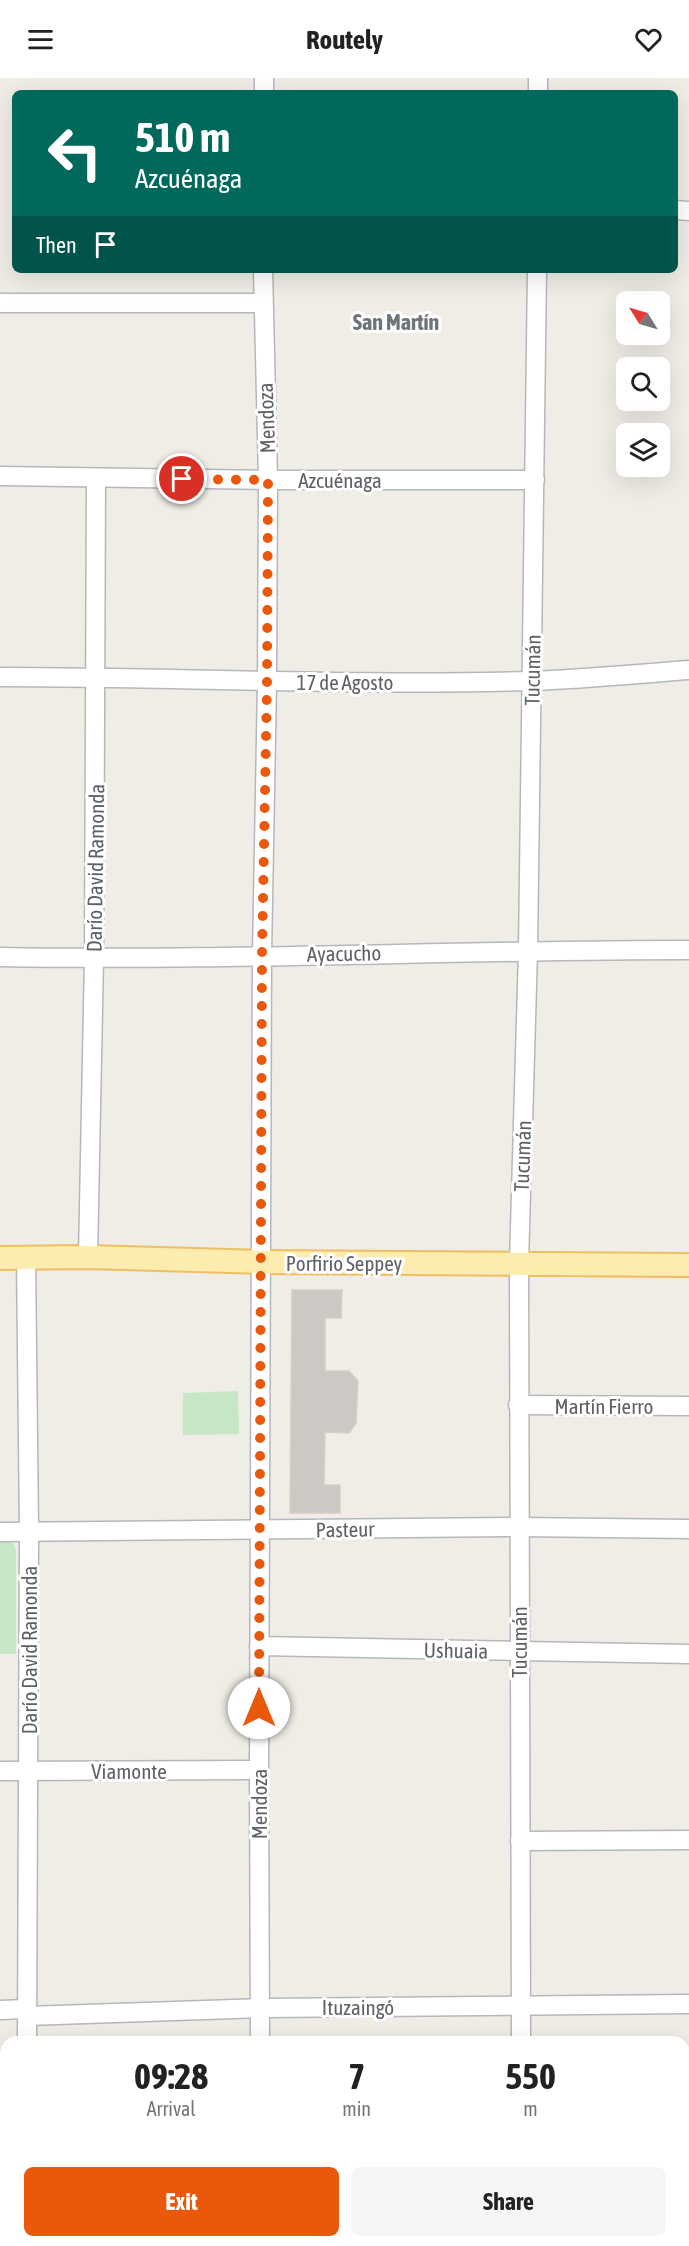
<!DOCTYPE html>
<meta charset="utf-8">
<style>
body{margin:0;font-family:"Asap Condensed",sans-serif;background:#f6f6f6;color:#222;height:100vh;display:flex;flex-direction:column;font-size:22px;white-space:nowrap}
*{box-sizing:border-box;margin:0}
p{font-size:20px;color:#767676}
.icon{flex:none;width:33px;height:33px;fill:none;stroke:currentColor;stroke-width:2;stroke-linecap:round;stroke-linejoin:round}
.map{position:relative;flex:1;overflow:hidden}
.side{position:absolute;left:0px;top:1958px;width:690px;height:212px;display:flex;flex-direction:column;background:#fff;border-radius:18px 18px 0 0;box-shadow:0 6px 24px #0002}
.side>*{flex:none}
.top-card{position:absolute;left:12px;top:12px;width:666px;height:183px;border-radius:9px;box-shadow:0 6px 24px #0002;background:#00695c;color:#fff;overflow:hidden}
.needle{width:39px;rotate:307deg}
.controls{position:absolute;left:616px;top:213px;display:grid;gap:12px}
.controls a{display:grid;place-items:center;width:54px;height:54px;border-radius:9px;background:#fff;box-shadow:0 6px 24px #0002;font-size:30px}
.pin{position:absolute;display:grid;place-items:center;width:51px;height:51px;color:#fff;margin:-26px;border:3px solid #fff;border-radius:50%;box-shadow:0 2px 6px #0007}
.me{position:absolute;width:66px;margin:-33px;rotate:0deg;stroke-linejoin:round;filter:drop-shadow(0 0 4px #0008)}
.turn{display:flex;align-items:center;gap:21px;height:126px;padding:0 24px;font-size:27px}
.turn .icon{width:78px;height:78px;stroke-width:2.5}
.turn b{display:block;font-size:42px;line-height:51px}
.then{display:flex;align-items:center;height:57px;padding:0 24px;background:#0003;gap:12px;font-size:22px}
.eta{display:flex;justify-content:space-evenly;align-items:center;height:102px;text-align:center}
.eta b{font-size:36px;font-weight:700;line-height:42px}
.primary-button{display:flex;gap:12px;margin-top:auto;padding:12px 24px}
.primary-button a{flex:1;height:69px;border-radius:9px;background:#ea580c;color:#fff;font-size:24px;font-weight:700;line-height:69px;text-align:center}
.primary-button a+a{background:#f6f6f6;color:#222}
header{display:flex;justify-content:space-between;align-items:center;height:78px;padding:0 24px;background:#fff;font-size:27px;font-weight:700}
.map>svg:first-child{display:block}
.green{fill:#c6e6c5}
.building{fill:#ccc8c4;stroke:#d5cfc5;stroke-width:1.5}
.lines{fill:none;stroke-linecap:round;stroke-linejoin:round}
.minor-casing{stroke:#b4b7bb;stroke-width:21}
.major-casing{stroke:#edbf62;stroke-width:26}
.minor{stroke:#fff;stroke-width:18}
.major{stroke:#fcecaf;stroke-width:22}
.route{stroke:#ea580c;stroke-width:10;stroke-dasharray:0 18}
.labels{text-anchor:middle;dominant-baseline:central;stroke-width:6;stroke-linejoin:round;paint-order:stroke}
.street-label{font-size:21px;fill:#5e6267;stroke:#fff}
.neighbourhood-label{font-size:22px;font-weight:bold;fill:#6f7479;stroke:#fff}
</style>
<header><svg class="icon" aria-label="menu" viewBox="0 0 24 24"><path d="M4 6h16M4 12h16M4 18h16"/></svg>Routely<svg class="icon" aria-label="heart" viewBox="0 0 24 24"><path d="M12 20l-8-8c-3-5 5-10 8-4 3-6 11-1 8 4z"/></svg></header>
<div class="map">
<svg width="689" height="2168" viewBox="0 0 689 2168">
<rect width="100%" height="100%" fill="#f0ede7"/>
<g class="green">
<path d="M238 1313 239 1356 183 1357V1315Z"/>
<path d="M10 1463 14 1467 16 1473V1576H0V1464Z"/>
</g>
<path class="building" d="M292 1212H342L341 1240H325V1293H349L358 1303 356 1345 349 1355 325 1354 324 1407H340V1435H290Z"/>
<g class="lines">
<defs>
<g id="minor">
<path d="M264 15V0"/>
<path d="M538 15V0"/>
<path d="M675 132 689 133"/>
<path d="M0 225H263"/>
<path d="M0 398 268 402H535"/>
<path d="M0 599C177 599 354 608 531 603 583 601 636 596 689 592"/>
<path d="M0 879C230 883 459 872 689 872"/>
<path d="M88 1179 94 880 96 400"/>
<path d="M26 1180 29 1453 27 1964"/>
<path d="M518 1327 689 1328"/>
<path d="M0 1454 519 1449 689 1451"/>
<path d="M259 1568 689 1576"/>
<path d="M0 1693 259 1692"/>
<path d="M520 1763 689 1762"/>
<path d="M0 1932 27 1931"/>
<path d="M27 1938 265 1930 689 1926"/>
<path d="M260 1964 259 1692 262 877 267 604 268 402 263 192"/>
<path d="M521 1964 519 1185 528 872 537 192"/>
<path d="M684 2144H689"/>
<path d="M28 2163V2168"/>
<path d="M260 2168V2163"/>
<path d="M521 2168V2163"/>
</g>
<path id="major" d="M0 1180 88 1179 262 1184 689 1187"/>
</defs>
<use href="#minor" class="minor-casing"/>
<use href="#major" class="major-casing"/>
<use href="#minor" class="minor"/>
<use href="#major" class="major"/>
</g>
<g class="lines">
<path class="route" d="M182 401 268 402 267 604 262 877 259 1630"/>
</g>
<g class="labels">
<g class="street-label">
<text transform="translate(266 340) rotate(-92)">Mendoza</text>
<text x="340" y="402">Azcuénaga</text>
<text transform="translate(532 592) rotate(-89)">Tucumán</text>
<text x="345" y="604">17 de Agosto</text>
<text transform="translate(95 790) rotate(-89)">Darío David Ramonda</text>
<text transform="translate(344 875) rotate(-1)">Ayacucho</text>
<text transform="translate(522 1078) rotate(-88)">Tucumán</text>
<text x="344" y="1185">Porfirio Seppey</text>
<text x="604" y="1328">Martín Fierro</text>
<text transform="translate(345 1451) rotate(-1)">Pasteur</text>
<text transform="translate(519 1564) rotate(-90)">Tucumán</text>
<text transform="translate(29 1572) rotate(-90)">Darío David Ramonda</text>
<text transform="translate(456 1572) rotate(1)">Ushuaia</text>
<text x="129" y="1693">Viamonte</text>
<text transform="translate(259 1726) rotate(-90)">Mendoza</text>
<text x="358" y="1929">Ituzaingó</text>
</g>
<g class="neighbourhood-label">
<text x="396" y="244">San Martín</text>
</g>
</g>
</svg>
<div class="controls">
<a><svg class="needle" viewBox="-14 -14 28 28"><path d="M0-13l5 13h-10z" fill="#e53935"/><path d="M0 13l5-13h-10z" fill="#767676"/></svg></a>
<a><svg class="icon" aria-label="search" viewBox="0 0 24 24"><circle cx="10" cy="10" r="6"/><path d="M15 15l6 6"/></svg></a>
<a><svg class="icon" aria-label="layers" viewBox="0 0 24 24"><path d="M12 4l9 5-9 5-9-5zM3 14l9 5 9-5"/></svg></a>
</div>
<div class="pin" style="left:182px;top:401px;background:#d93025"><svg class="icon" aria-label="arrive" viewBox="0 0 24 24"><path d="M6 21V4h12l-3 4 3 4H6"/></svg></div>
<svg class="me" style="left:259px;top:1630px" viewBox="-20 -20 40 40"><circle r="19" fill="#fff"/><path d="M0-13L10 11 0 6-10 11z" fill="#ea580c"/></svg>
<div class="top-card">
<div class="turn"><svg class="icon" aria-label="left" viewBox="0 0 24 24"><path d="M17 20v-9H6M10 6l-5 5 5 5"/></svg><div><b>510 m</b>Azcuénaga</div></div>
<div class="then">Then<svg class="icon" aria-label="arrive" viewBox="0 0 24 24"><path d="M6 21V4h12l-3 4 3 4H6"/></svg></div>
</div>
<section class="side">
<div class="eta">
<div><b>09:28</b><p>Arrival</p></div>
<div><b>7</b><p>min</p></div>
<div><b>550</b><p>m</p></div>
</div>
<div class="primary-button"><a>Exit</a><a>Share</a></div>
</section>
</div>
